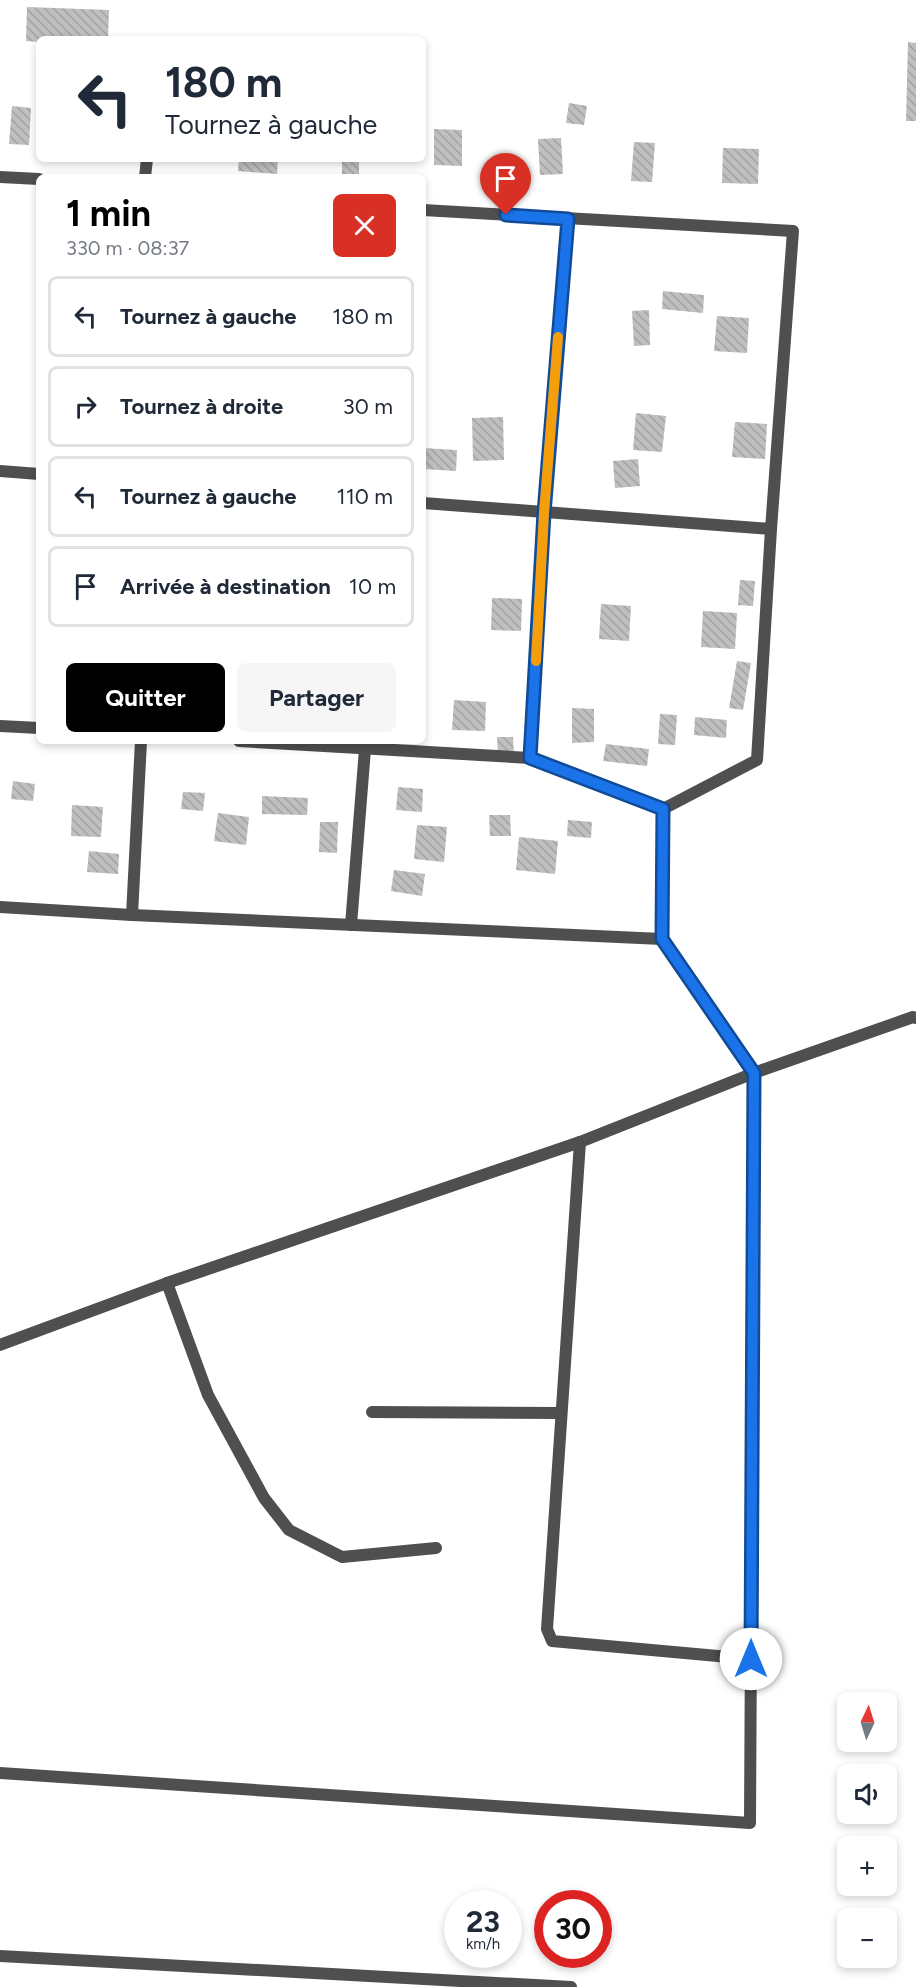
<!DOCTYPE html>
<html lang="fr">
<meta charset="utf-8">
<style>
body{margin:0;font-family:Figtree,sans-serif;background:#f6f6f7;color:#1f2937;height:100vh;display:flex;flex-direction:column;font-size:22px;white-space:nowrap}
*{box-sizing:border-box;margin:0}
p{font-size:20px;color:#747a83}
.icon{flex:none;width:33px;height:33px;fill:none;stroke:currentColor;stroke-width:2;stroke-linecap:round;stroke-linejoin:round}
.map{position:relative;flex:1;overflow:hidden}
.sheet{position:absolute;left:36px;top:174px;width:390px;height:570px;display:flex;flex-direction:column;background:#fff;border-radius:9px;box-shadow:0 3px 9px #0003}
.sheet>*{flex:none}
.guide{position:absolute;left:36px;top:36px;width:390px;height:126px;border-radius:9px;box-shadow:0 3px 9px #0003;background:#fff;color:#1f2937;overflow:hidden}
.needle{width:39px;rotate:4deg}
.tools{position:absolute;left:837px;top:1692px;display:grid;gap:12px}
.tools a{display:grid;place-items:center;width:60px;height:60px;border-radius:9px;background:#fff;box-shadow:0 3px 9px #0003;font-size:30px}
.speed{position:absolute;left:444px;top:1890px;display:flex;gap:12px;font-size:30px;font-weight:700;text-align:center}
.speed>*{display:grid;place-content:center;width:78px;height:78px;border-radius:50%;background:#fff;box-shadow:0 3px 9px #0003;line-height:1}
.speed small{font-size:15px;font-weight:400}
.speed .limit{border:9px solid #d22;background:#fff;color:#111}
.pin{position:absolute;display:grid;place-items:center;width:51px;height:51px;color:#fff;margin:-62px -26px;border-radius:50% 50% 50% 0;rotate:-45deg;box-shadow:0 0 6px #0007}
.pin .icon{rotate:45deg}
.me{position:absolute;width:66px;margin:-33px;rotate:0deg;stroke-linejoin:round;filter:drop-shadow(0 0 4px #0008)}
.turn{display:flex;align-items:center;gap:21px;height:126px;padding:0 30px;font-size:27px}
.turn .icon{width:78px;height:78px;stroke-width:2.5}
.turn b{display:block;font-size:42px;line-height:51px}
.round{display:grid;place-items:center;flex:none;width:63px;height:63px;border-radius:9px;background:#f6f6f7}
.head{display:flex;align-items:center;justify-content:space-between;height:102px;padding:0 30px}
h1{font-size:36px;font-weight:700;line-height:45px;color:#000}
.button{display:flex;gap:12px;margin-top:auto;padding:12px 30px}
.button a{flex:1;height:69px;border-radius:9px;background:#000;color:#fff;font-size:24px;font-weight:700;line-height:69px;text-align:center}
.button a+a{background:#f6f6f7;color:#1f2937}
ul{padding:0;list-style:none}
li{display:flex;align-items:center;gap:18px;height:81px;margin:0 12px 9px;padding:0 18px;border:3px solid #e0e1e3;border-radius:9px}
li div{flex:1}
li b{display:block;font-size:22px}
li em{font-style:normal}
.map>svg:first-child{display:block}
.building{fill:url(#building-back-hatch)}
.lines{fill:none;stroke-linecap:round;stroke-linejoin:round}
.street{stroke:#4f4f4f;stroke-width:12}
.route-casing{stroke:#114b97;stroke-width:15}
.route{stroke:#1a73e8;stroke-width:10}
.slow{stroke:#f59e0b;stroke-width:10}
</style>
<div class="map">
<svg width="916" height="1987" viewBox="0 0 916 1987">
<defs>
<pattern id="building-back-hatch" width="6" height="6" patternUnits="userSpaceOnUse" patternTransform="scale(1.5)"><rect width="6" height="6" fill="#bfbfbf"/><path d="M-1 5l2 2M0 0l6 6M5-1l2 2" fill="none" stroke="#a2a2a2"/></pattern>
</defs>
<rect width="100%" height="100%" fill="#fff"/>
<g class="building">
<path d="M27 7 109 10 108 39H39V42L26 41Z"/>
<path d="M908 42 916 43V121H906Z"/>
<path d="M569 103 587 106 584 125 566 123Z"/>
<path d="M12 106 31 108 29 145 9 144Z"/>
<path d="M434 129 462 130V166L434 165Z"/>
<path d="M561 138 563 174 540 175 538 139Z"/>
<path d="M634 142 655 143 652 182 631 181Z"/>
<path d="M723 148 759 149 758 184 722 183Z"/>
<path d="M239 159H278L277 174 238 171Z"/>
<path d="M359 160V176H342V161Z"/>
<path d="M663 291 704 295 703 313 662 309Z"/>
<path d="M649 310 650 345 634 346 632 311Z"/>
<path d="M717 316 749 318 747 353 714 351Z"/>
<path d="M636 413 666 416 662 452 633 450Z"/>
<path d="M503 417 504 460 473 461 472 418Z"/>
<path d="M735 422 767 424 765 459 732 457Z"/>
<path d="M423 448 457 450 456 471 423 469Z"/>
<path d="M638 459 640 486 615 488 613 461Z"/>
<path d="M740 580 755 581 753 606 738 605Z"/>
<path d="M492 598 522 599 521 631 491 630Z"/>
<path d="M601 604 631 606 629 641 599 639Z"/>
<path d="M703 611 737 613 735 649 701 647Z"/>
<path d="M737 661 751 663 743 710 729 708Z"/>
<path d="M454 700 486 702 485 731 452 730Z"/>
<path d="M572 708 594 709V742L572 743Z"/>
<path d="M660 714 677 715 675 745 658 744Z"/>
<path d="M695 717 727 720 726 738 694 735Z"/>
<path d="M497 737H513L514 755 498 756Z"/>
<path d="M606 744 649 749 647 766 603 761Z"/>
<path d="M13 781 35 784 33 801 11 799Z"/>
<path d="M398 787 423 789 422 812 396 810Z"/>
<path d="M183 792 205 793 203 811 181 809Z"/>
<path d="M262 796 308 798 307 815 262 814Z"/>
<path d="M72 805 103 807 101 837 71 836Z"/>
<path d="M218 813 249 817 246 845 214 841Z"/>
<path d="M489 815H510L511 836H490Z"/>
<path d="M568 820 592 822 591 838 567 836Z"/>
<path d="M320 822H338L337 853 319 852Z"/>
<path d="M417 825 447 827 444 862 414 859Z"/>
<path d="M519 837 558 841 555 874 516 870Z"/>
<path d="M89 851 119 854 118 874 87 872Z"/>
<path d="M394 870 425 874 422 896 391 891Z"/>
</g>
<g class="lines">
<g class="street">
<path d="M0 177 39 179"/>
<path d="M145 177 147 159"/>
<path d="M0 471 39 474"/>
<path d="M423 503 771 529"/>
<path d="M0 726 39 728"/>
<path d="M239 741 530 758 663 809 757 760 771 529 793 231 423 210"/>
<path d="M530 758 544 513 568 219"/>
<path d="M0 907 132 915 662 939"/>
<path d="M132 915 141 741"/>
<path d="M351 925 365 749"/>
<path d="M580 1142 547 1629 552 1641 751 1659"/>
<path d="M167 1283 208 1395 264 1498 289 1530 342 1557 436 1548"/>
<path d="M0 1345 167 1283 580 1142 754 1073 913 1017 916 1018"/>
<path d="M372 1412 561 1413"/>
<path d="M0 1773 750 1823 754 1073 662 939 663 809"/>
<path d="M0 1956 571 1987"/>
</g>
</g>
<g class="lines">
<defs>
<path id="route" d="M506 215 568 219 544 513 530 758 663 809 662 939 754 1073 751 1659"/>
</defs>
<use href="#route" class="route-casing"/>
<use href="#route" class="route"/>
<path class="slow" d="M536 661 544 513 558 337"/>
</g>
</svg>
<div class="tools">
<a><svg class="needle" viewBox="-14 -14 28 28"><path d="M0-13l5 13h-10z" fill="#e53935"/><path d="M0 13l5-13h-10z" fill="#747a83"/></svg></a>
<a><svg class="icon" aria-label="sound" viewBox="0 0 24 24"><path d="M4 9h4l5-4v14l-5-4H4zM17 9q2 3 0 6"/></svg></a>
<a>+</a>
<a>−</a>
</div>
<div class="speed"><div>23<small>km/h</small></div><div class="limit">30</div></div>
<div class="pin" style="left:506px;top:215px;background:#d93025"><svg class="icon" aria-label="arrive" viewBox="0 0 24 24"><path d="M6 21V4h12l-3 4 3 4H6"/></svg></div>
<svg class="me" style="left:751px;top:1659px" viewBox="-20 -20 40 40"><circle r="19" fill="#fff"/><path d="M0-13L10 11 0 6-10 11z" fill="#1a73e8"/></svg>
<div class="guide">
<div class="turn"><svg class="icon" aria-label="left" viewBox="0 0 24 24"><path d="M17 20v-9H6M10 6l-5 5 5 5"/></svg><div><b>180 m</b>Tournez à gauche</div></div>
</div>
<section class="sheet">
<div class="head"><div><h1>1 min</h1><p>330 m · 08:37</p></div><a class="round" style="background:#d93025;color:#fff"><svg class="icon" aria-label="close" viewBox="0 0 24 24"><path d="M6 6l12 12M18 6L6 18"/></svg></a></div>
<ul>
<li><svg class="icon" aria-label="left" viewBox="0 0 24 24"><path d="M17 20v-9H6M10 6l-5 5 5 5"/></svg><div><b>Tournez à gauche</b></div><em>180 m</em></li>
<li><svg class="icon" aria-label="right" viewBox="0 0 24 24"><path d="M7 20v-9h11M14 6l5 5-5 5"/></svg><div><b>Tournez à droite</b></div><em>30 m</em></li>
<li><svg class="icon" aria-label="left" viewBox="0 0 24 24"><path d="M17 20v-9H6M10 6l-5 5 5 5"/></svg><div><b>Tournez à gauche</b></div><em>110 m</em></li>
<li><svg class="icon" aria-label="arrive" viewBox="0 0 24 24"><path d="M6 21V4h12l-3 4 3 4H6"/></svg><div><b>Arrivée à destination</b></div><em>10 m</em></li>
</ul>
<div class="button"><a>Quitter</a><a>Partager</a></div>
</section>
</div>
